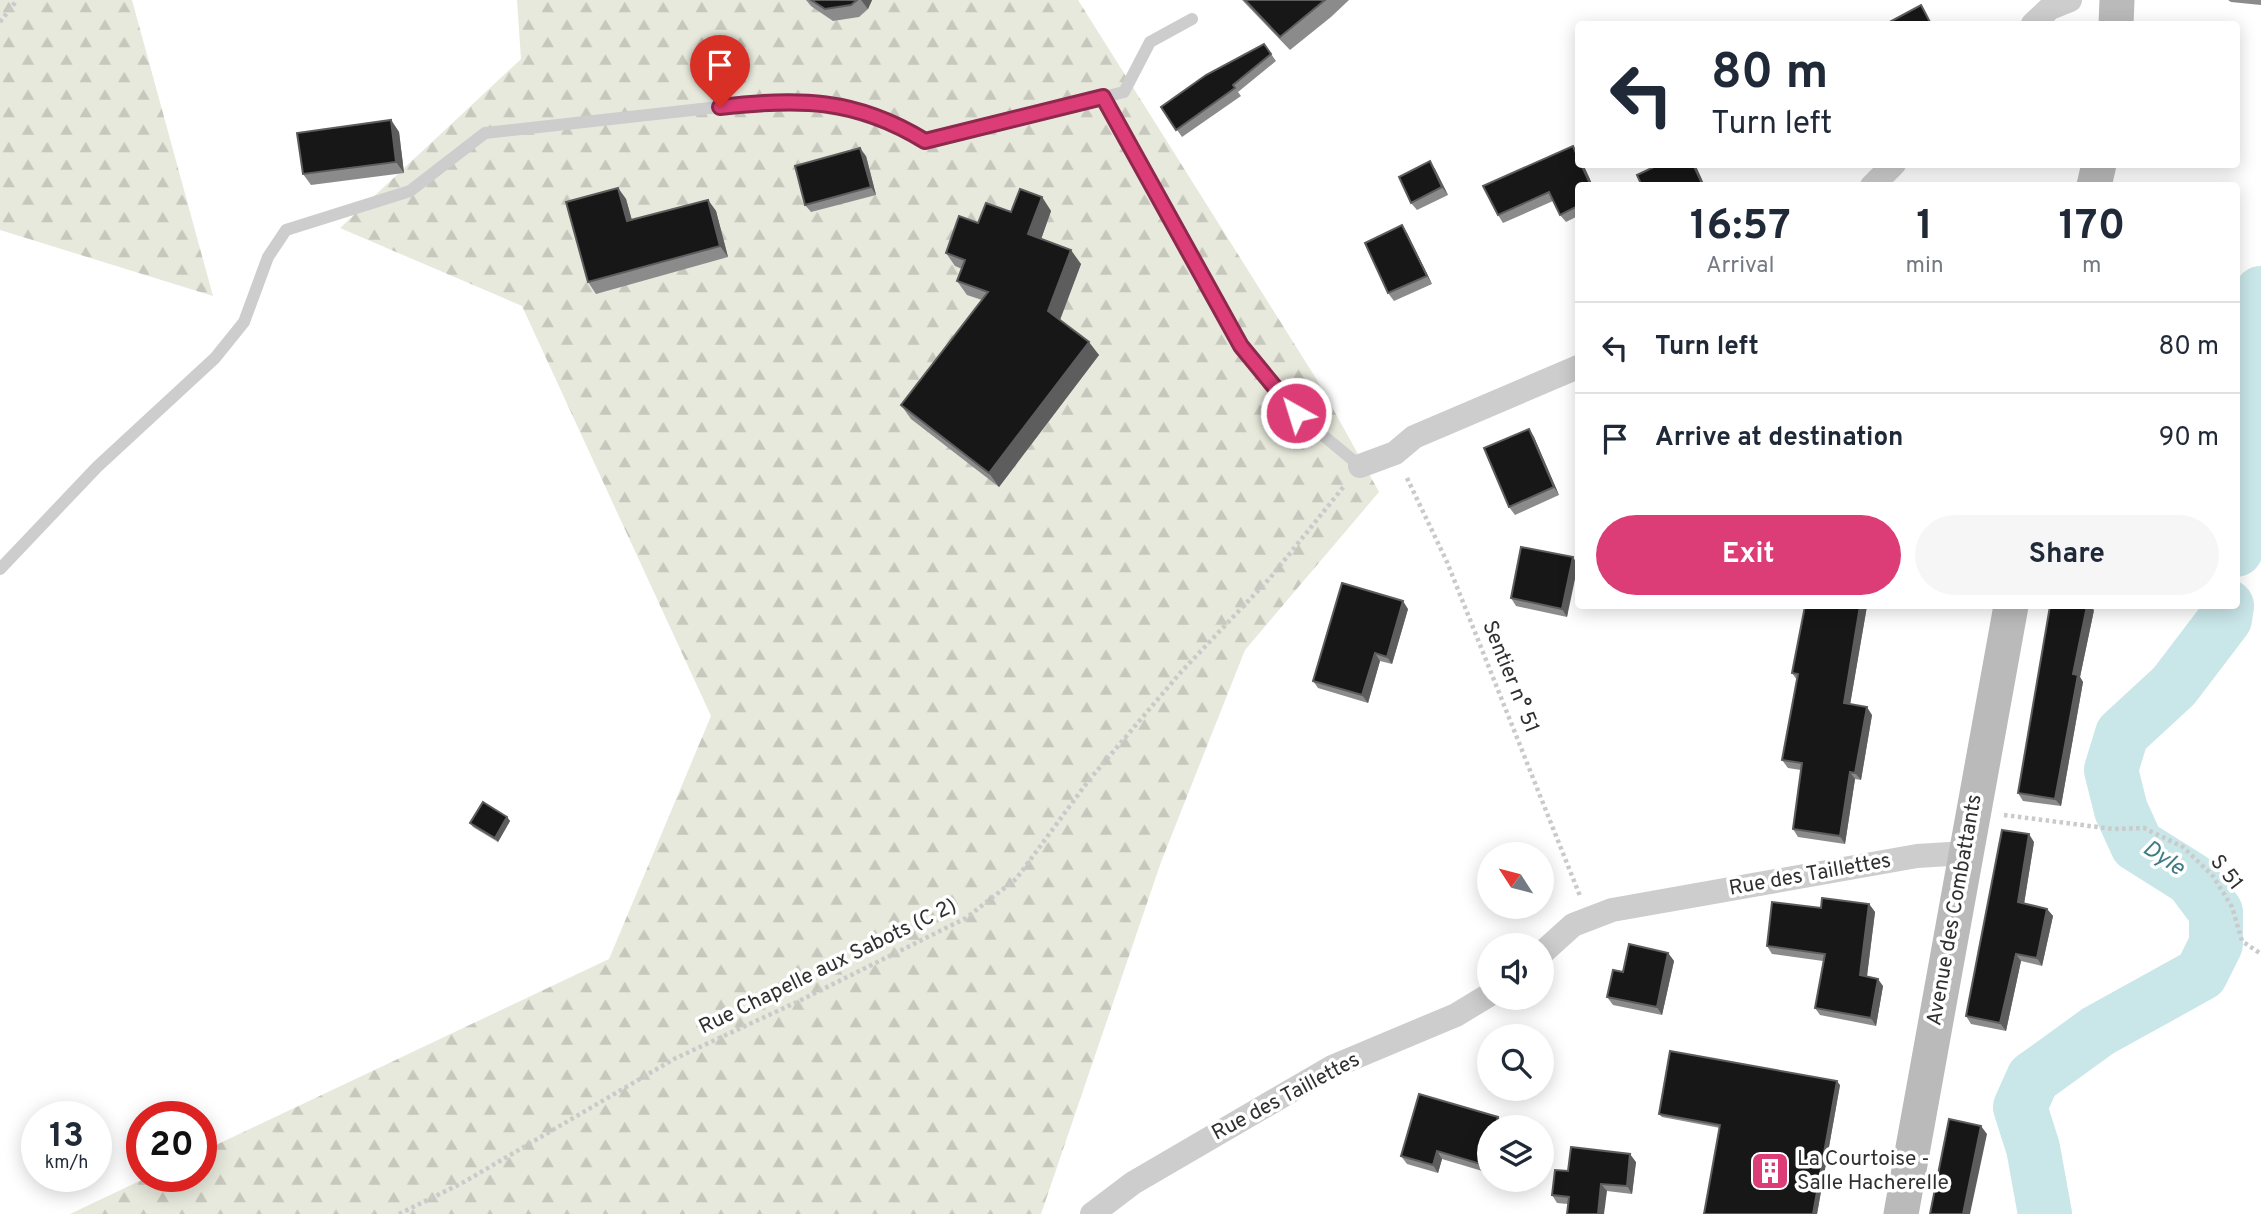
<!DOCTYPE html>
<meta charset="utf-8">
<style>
body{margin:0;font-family:Overpass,sans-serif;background:#f6f6f7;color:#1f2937;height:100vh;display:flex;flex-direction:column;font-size:26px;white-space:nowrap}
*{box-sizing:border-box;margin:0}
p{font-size:23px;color:#747a83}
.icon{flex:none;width:38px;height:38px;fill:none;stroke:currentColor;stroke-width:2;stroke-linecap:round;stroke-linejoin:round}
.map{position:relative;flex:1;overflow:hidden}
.panel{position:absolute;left:1575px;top:182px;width:665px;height:427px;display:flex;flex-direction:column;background:#fff;border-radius:7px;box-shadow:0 4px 18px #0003}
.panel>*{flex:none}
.hud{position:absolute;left:1575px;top:21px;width:665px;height:147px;border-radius:7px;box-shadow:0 4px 18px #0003;background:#fff;color:#1f2937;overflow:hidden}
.needle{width:46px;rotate:306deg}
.controls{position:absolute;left:1477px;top:842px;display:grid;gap:14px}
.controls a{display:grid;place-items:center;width:77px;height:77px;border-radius:50%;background:#fff;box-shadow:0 4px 18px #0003;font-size:35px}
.speed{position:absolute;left:21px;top:1101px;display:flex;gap:14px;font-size:35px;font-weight:700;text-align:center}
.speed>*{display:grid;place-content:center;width:91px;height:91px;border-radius:50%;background:#fff;box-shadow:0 4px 18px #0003;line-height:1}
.speed small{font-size:18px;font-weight:400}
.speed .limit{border:10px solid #d22;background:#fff;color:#111}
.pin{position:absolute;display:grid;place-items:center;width:60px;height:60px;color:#fff;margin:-72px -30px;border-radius:50% 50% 50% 0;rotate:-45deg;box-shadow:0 0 7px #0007}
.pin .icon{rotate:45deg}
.me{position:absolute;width:77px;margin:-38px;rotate:321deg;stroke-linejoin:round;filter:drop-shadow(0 0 5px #0008)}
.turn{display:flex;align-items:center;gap:24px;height:147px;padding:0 21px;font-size:32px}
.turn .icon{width:91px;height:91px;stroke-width:2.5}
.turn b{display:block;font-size:49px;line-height:60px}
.eta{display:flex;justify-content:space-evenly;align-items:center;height:119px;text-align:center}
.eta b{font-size:42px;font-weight:700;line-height:49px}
.action{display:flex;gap:14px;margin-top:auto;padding:14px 21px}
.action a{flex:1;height:80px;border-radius:42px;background:#dc3d77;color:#fff;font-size:28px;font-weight:700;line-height:80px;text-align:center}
.action a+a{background:#f6f6f7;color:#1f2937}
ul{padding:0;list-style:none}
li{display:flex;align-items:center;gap:21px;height:91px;padding:0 21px;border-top:2px solid #e0e1e3}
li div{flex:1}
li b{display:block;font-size:26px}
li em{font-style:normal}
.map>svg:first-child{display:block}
.forest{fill:url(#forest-firs)}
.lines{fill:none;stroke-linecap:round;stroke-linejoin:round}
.river{stroke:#c9e6e9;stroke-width:54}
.path{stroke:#cacaca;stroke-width:4.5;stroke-dasharray:3.5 3.5;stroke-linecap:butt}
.lane{stroke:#cdcdcd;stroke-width:12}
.street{stroke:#cdcdcd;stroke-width:24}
.secondary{stroke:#bababa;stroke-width:35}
.wall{fill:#8b8b8b}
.shaded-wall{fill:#5d5d5d}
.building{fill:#171717;stroke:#5d5d5d;stroke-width:2}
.route-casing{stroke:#8f284d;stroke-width:18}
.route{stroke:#dc3d77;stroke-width:12}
.labels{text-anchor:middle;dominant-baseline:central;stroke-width:7;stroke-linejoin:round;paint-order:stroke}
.street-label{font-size:21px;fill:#303030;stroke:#fff}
.poi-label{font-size:21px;fill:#303030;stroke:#fff;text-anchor:start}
.water-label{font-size:23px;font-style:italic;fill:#3d7b82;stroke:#fff}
</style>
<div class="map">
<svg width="2261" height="1214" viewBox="0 0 2261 1214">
<defs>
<pattern id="forest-firs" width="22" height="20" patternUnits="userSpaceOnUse" patternTransform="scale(1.75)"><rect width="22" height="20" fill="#e7e9dc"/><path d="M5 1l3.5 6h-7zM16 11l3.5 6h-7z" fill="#c6c8bd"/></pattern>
</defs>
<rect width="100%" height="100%" fill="#fff"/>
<g class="forest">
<path d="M0 0H132L213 296 0 230Z"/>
<path d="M517 0H1078L1317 380 1379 492 1245 650 1161 862 1041 1214H70L150 1176H201V1152L609 959 711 716 522 306 340 228 521 59Z"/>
</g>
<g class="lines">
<g class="river">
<path d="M2236 550 2246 493 2248 349 2261 293"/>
<path d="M2045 1214 2033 1148 2020 1107 2033 1078 2098 1031 2201 974 2216 944V912L2191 879 2137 845 2121 810 2111 770 2122 734 2174 686 2225 619 2227 606"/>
</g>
<g class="path">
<path d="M0 22 17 0"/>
<path d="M1407 478 1447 562 1580 896"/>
<path d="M2004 815 2113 829 2144 828 2183 847 2213 876 2232 907 2242 941 2261 954"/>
<path d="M399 1214 464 1182 674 1059 797 1002 966 918 1016 879 1089 780 1181 672 1270 578 1345 485"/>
</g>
<g class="lane">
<path d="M1103 97 1241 346 1296 413 1360 466"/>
<path d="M0 569 97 467 215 358 244 322 268 257 286 230 410 191 485 133 746 104 831 103 890 119 925 141 1124 92 1150 42 1192 19"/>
</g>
<g class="street">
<path d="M2033 24 2050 8 2070 0"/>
<path d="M1872 186 1894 164"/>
<path d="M1360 466 1395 453 1414 437 1578 367"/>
<path d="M1542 953 1573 925 1612 910 1917 856 1966 853"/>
<path d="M1092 1214 1133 1183 1332 1067 1456 1015 1489 995"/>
</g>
<g class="secondary">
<path d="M2116 24 2117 0"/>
<path d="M2094 186 2099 164"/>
<path d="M1901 1214 2011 606"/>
</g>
</g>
<g class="wall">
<path d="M806 0H872L868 9 859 17 833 21 811 6Z"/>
<path d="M1242 0H1349L1331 17 1290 50Z"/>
<path d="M2228 0H2261V5L2231 2Z"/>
<path d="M1264 44 1276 61 1238 92 1241 96 1182 137 1161 107Z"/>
<path d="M391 120 399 132 404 173 311 185 303 174Z"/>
<path d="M1573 146 1578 155V164H1583L1593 186H1578V216L1566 222 1560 215 1553 201 1503 223 1498 215Z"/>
<path d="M866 156 876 195 811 212 805 205Z"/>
<path d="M1435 169 1448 195 1417 210 1411 203Z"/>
<path d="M618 188 626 199 632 220 708 200 716 211 728 257 596 294 588 282Z"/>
<path d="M1042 197 1051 211 1041 239 1081 264 1060 320 1099 355 999 487 911 419 901 405 982 300 967 295 957 281 962 269 955 266 946 253 978 223 1011 212Z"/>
<path d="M1407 233 1432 284 1394 301 1388 293Z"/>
<path d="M1529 429 1534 437 1559 495 1515 515 1509 507Z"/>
<path d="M1573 557 1567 617 1516 606 1511 598Z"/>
<path d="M1805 606H1867L1850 704 1872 715 1861 780 1855 779 1845 844 1798 837 1793 829 1801 770 1788 768 1782 760 1797 680 1792 673Z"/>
<path d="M1408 609 1392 664 1380 661 1368 703 1318 688 1313 681Z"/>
<path d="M2094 610 2080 677 2083 682 2061 806 2023 801 2018 793Z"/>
<path d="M507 817 510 821 498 842 473 827 470 823Z"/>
<path d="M2034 842 2024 904 2047 909 2053 916 2042 966 2021 961 2006 1031 1971 1024 1966 1016Z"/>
<path d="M1869 904 1875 912 1867 977 1883 986 1876 1026 1820 1015 1815 1008 1823 961 1772 954 1767 946 1821 908Z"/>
<path d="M1668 953 1674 961 1662 1015 1613 1005 1607 997 1623 972Z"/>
<path d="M1840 1085 1817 1214H1704L1720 1128 1662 1117 1659 1114Z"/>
<path d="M1419 1094 1498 1117 1504 1125 1503 1127H1489V1173L1442 1159 1438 1173 1407 1164 1401 1156Z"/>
<path d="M1636 1162 1632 1194 1607 1191 1568 1204 1557 1203 1552 1195 1568 1171Z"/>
</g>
<g class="shaded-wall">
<path d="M861 0H872L868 9Z"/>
<path d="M391 120 399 132 404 173 396 162Z"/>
<path d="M860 148 866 156 876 195 871 187Z"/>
<path d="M1430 161 1435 169 1448 195 1442 187Z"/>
<path d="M1581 164H1583L1593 186H1591Z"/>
<path d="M1693 164H1695L1705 186H1703Z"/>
<path d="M618 188 626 199 635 232 627 221Z"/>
<path d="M1042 197 1051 211 1038 248 1028 234Z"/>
<path d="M708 200 716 211 728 257 720 246Z"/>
<path d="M1402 225 1407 233 1432 284 1427 276Z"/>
<path d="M1071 250 1081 264 1058 325 1048 311Z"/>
<path d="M1089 342 1099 355 999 487 989 473Z"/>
<path d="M1529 429 1534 437 1559 495 1554 487Z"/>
<path d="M1573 557 1578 565 1567 617 1562 609Z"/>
<path d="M1403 601 1408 609 1392 664 1387 657Z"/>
<path d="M1860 606H1867L1849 711 1844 703Z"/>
<path d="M2087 606H2090L2094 610 2080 677 2083 682 2061 806 2055 799 2073 674Z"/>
<path d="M1375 653 1380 661 1368 703 1362 695Z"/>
<path d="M1867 707 1872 715 1861 780 1855 773Z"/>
<path d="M1850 772 1855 779 1845 844 1840 836Z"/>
<path d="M507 817 510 821 498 842 495 838Z"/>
<path d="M2029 834 2034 842 2023 910 2018 902Z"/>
<path d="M1869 904 1875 912 1866 983 1860 975Z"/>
<path d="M2047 909 2053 916 2042 966 2037 958Z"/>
<path d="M1668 953 1674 961 1662 1015 1657 1007Z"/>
<path d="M2016 954 2021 961 2006 1031 2000 1023Z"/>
<path d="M1878 979 1883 986 1876 1026 1871 1018Z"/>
<path d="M1837 1081 1840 1085 1817 1214H1813Z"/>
<path d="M1498 1117 1504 1125 1503 1127H1495Z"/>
<path d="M1981 1126 1987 1134 1970 1214H1963Z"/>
<path d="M1489 1148V1173L1484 1165Z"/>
<path d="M1437 1151 1442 1159 1438 1173 1433 1165Z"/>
<path d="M1630 1154 1636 1162 1632 1194 1627 1186Z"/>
<path d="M1601 1184 1607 1191 1604 1214H1598Z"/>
</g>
<g class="building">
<path d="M811 0H857L851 5 825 9Z"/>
<path d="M1245 0H1325L1280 37Z"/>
<path d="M1921 5 1931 24H1886Z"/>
<path d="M1264 44 1271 54 1233 85 1235 88 1176 130 1161 107 1206 75Z"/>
<path d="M391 120 396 162 303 174 297 133Z"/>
<path d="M1573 146 1578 158V164H1581L1591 186H1578V206L1560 215 1549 192 1498 215 1483 186Z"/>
<path d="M860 148 871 187 805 205 795 166Z"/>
<path d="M1430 161 1442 187 1411 203 1399 177Z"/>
<path d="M1660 164H1693L1703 186H1642L1637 175Z"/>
<path d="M618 188 627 221 708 200 720 246 588 282 566 202Z"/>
<path d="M1020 189 1042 197 1028 234 1071 250 1048 311 1089 342 989 473 901 405 988 292 957 281 965 260 946 253 959 216 978 223 986 203 1011 212Z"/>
<path d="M1402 225 1427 276 1388 293 1365 243Z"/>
<path d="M1529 429 1554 487 1509 507 1484 448Z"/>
<path d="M1521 547 1573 557 1562 609 1511 598Z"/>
<path d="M1342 583 1403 601 1387 657 1375 653 1362 695 1313 681Z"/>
<path d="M1805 606H1860L1844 703 1867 707 1855 773 1850 772 1840 836 1793 829 1802 763 1782 760 1798 674 1792 673Z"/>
<path d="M2050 606H2087L2073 674 2078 675 2055 799 2018 793Z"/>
<path d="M483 802 507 817 495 838 470 823Z"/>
<path d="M2002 830 2029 834 2018 902 2047 909 2037 958 2016 954 2000 1023 1966 1016Z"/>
<path d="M1822 898 1869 904 1860 975 1878 979 1871 1018 1815 1008 1825 954 1767 946 1772 902 1821 908Z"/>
<path d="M1629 944 1668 953 1657 1007 1607 997 1613 970 1623 972Z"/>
<path d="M1670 1051 1837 1081 1813 1214H1704L1720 1125 1659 1114Z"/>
<path d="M1419 1094 1498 1117 1495 1127H1489V1148L1484 1165 1437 1151 1433 1165 1401 1156Z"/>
<path d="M1949 1119 1981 1126 1963 1214H1930Z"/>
<path d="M1571 1147 1630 1154 1627 1186 1601 1184 1598 1214H1567L1569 1197 1552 1195 1555 1170 1568 1171Z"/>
</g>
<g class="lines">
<defs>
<path id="route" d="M720 107C799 98 855 98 925 141L1103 97 1241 346 1296 413"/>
</defs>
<use href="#route" class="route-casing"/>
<use href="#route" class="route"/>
</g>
<defs>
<symbol id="building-square" viewBox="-11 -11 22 22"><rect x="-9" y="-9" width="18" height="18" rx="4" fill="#dc3d77" stroke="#fff"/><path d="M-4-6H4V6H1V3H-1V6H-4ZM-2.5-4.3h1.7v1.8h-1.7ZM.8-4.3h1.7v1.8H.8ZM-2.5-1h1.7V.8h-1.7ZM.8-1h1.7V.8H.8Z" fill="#fff"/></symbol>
</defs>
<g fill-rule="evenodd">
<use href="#building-square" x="1748" y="1149" width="44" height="44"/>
</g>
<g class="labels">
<g class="street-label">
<text transform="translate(1510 677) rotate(68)">Sentier n° 51</text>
<text transform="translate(2226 873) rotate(52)">S 51</text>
<text transform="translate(1810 875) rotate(-10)">Rue des Taillettes</text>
<text transform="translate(1955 910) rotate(-80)">Avenue des Combattants</text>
<text transform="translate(828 967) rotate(-26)">Rue Chapelle aux Sabots (C 2)</text>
<text transform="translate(1286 1097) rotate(-28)">Rue des Taillettes</text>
</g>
<g class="poi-label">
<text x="1797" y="1159">La Courtoise -<tspan x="1797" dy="24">Salle Hacherelle</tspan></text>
</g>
<g class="water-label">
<text transform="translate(2163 859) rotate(34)">Dyle</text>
</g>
</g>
</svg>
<div class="controls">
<a><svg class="needle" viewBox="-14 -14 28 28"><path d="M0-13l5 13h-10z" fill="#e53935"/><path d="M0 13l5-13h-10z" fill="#747a83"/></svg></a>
<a><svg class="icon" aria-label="sound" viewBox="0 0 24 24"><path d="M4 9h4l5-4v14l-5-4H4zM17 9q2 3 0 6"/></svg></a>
<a><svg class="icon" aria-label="search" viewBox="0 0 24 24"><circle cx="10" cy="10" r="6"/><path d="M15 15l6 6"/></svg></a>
<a><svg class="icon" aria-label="layers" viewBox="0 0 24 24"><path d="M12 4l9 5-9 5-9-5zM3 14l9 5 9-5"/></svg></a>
</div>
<div class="speed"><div>13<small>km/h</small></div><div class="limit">20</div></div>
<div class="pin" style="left:720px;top:107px;background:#d93025"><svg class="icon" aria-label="arrive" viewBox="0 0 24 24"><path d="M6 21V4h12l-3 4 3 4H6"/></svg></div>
<svg class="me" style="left:1296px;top:413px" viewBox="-20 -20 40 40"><circle r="17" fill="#dc3d77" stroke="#fff" stroke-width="3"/><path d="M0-11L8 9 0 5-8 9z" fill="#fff"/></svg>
<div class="hud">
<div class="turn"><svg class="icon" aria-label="left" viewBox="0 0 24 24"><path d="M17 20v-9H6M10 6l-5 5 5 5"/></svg><div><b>80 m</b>Turn left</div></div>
</div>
<section class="panel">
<div class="eta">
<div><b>16:57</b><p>Arrival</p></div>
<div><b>1</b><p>min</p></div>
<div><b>170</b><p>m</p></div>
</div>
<ul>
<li><svg class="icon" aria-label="left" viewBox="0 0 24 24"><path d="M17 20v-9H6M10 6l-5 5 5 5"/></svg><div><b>Turn left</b></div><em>80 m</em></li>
<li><svg class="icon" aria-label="arrive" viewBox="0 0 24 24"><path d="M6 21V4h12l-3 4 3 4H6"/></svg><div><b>Arrive at destination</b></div><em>90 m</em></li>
</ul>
<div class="action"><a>Exit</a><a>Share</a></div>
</section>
</div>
